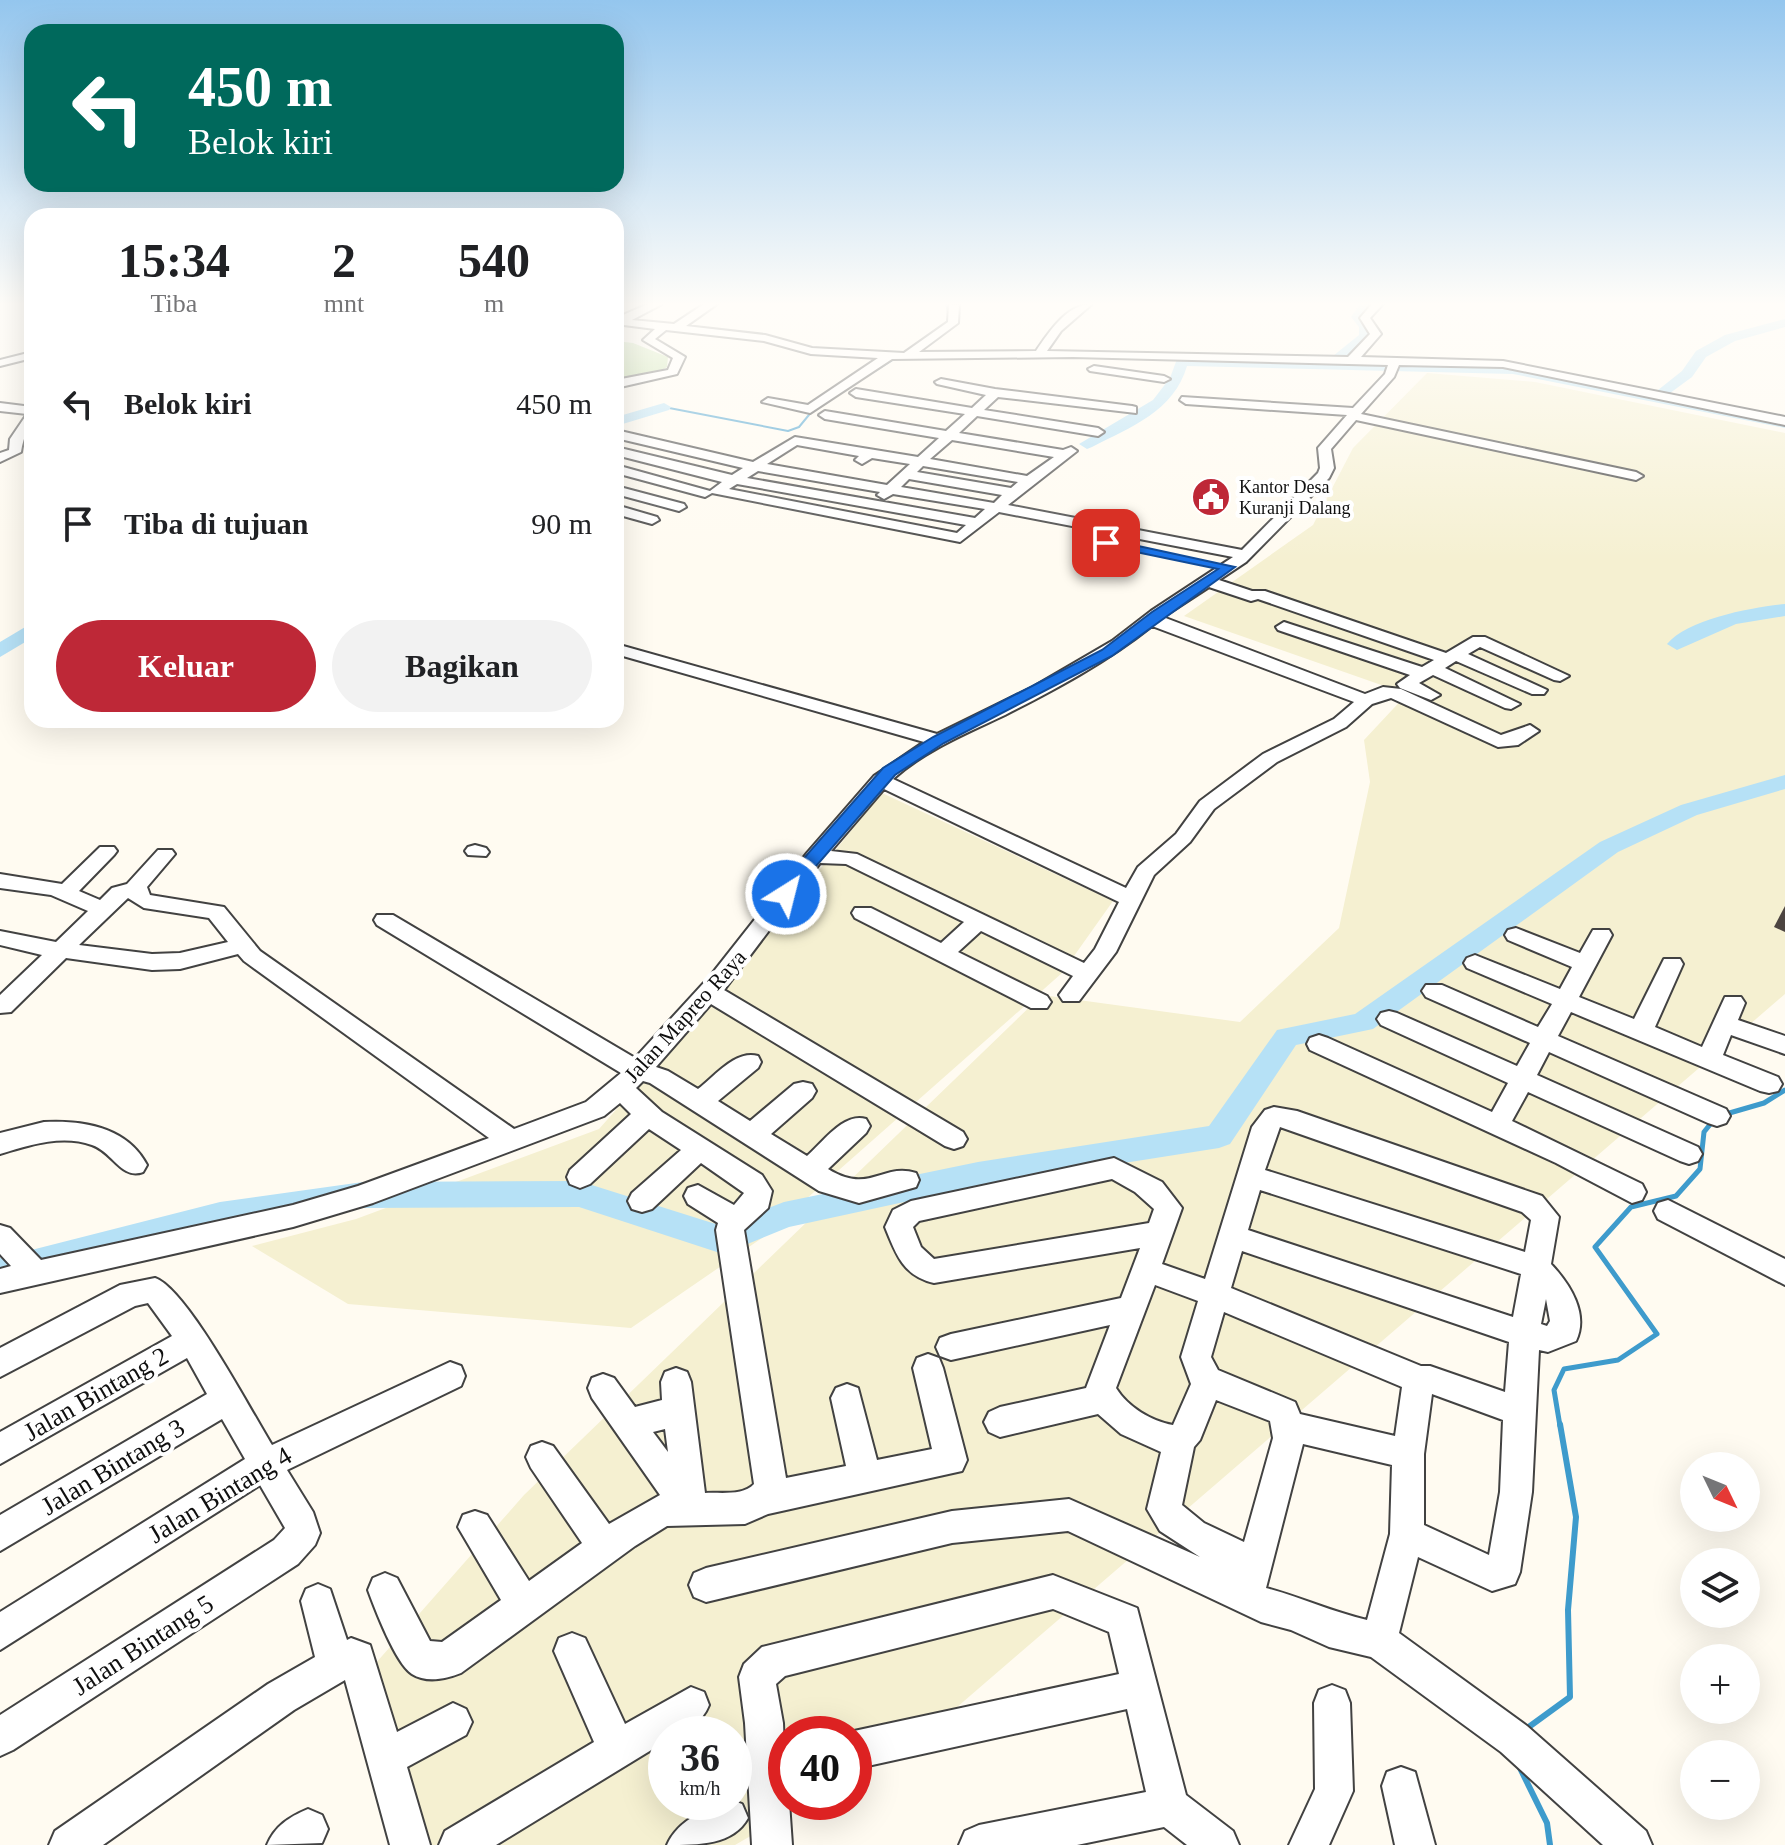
<!DOCTYPE html>
<html lang="id">
<meta charset="utf-8">
<style>
body{margin:0;font-family:Georgia,serif;background:#f2f2f2;color:#202124;height:100vh;display:flex;flex-direction:column;font-size:30px;white-space:nowrap}
*{box-sizing:border-box;margin:0}
p{font-size:26px;color:#757577}
.icon{flex:none;width:44px;height:44px;fill:none;stroke:currentColor;stroke-width:2;stroke-linecap:round;stroke-linejoin:round}
.map{position:relative;flex:1;overflow:hidden}
.details{position:absolute;left:24px;top:208px;width:600px;height:520px;display:flex;flex-direction:column;background:#fff;border-radius:24px;box-shadow:0 8px 32px #0002}
.details>*{flex:none}
.guide{position:absolute;left:24px;top:24px;width:600px;height:168px;border-radius:24px;box-shadow:0 8px 32px #0002;background:#00695c;color:#fff;overflow:hidden}
.needle{width:52px;rotate:133deg}
.buttons{position:absolute;left:1680px;top:1452px;display:grid;gap:16px}
.buttons a{display:grid;place-items:center;width:80px;height:80px;border-radius:50%;background:#fff;box-shadow:0 8px 32px #0002;font-size:40px}
.speed{position:absolute;left:648px;top:1716px;display:flex;gap:16px;font-size:40px;font-weight:700;text-align:center}
.speed>*{display:grid;place-content:center;width:104px;height:104px;border-radius:50%;background:#fff;box-shadow:0 8px 32px #0002;line-height:1}
.speed small{font-size:20px;font-weight:400}
.speed .limit{border:12px solid #d22;background:#fff;color:#111}
.pin{position:absolute;display:grid;place-items:center;width:68px;height:68px;color:#fff;margin:-34px;border-radius:16px;box-shadow:0 4px 12px #0006}
.me{position:absolute;width:88px;margin:-44px;rotate:36deg;stroke-linejoin:round;filter:drop-shadow(0 0 6px #0008)}
.turn{display:flex;align-items:center;gap:28px;height:168px;padding:0 32px;font-size:36px}
.turn .icon{width:104px;height:104px;stroke-width:2.5}
.turn b{display:block;font-size:56px;line-height:68px}
.eta{display:flex;justify-content:space-evenly;align-items:center;height:136px;text-align:center}
.eta b{font-size:48px;font-weight:800;line-height:56px}
.cta{display:flex;gap:16px;margin-top:auto;padding:16px 32px}
.cta a{flex:1;height:92px;border-radius:48px;background:#be2837;color:#fff;font-size:32px;font-weight:800;line-height:92px;text-align:center}
.cta a+a{background:#f2f2f2;color:#202124}
ul{padding:0;list-style:none}
li{display:flex;align-items:center;gap:24px;height:120px;padding:0 32px}
li div{flex:1}
li b{display:block;font-size:30px}
li em{font-style:normal}
.map>svg:first-child{display:block}
.farmland{fill:#f5f0d1;fill-rule:evenodd}
.forest{fill:#bada9a}
.lines{fill:none;stroke-linecap:round;stroke-linejoin:round}
.stream-far2{stroke:#3e9bcc;stroke-width:2}
.stream-far1{stroke:#3e9bcc;stroke-width:5}
.stream{stroke:#3e9bcc;stroke-width:6}
.river{fill:#b6e1f6;fill-rule:evenodd}
.minor-casing{stroke:#424242;stroke-width:4}
.minor{fill:#fff;fill-rule:evenodd}
.wall{fill:#4c4440}
.route{fill:#1a73e8;stroke:#114b97;stroke-width:2}
.labels{text-anchor:middle;dominant-baseline:central;stroke-width:8;stroke-linejoin:round;paint-order:stroke}
.far-poi-label{font-size:18px;fill:#0f0f0f;stroke:#fff;text-anchor:start}
.street-label{font-size:22px;fill:#0f0f0f;stroke:#fff}
.near-street-label{font-size:26px;fill:#0f0f0f;stroke:#fff}
</style>
<div class="map">
<svg width="1785" height="1845" viewBox="0 0 1785 1845">
<rect width="100%" height="100%" fill="#fffbf1"/>
<g class="farmland">
<path d="M1427 373 1535 382 1785 433V994L927 1733 854 1775V1734H786V1802H809L735 1845H395L375 1664 524 1495 1042 995 1240 1022 1339 928 1370 782 1364 740 1407 694 1184 616 1313 525 1353 448ZM666 1734H734V1802H666Z"/>
<path d="M882 793 1113 901 1062 973 762 1238 631 1328 348 1304 252 1246 356 1219 599 1129 710 1004Z"/>
</g>
<path class="forest" d="M616 341 633 343 668 357 667 367 646 379 616 387Z"/>
<g class="lines">
<g class="stream-far2">
<path d="M946 304 950 320"/>
<path d="M664 407 788 431 799 427 813 410 899 356"/>
</g>
<g class="stream-far1">
<path d="M1726 1114 1764 1103 1785 1090"/>
<path d="M1560 1426 1554 1390 1564 1369 1618 1360 1657 1334 1595 1247 1631 1207 1676 1196 1700 1169 1704 1132 1712 1122"/>
</g>
<g class="stream">
<path d="M1526 1729 1570 1697 1568 1610 1576 1517 1560 1424"/>
<path d="M1519 1766 1547 1823 1550 1845"/>
</g>
<g class="river">
<path d="M1360 304H1373L1363 317 1371 326V336L1344 361 1513 366 1653 394 1682 371 1696 351 1725 335 1785 319V327L1735 341 1706 357 1692 377 1666 396 1785 420V428L1513 374 1187 366C1174 411 1131 427 1092 447L1087 449 1079 444 1153 400 1170 378 1177 359 1333 361V356L1359 335V327L1351 317Z"/>
<path d="M664 403 671 407 669 410 616 426V417Z"/>
<path d="M1785 604V616L1736 624 1677 650 1667 644C1688 619 1753 607 1785 604Z"/>
<path d="M32 623V638L0 657V642Z"/>
<path d="M1785 775V789L1697 815 1618 852 1373 1029 1296 1045 1230 1144 1219 1148 978 1186 789 1227 723 1254 579 1207 363 1208 220 1228 0 1286V1258L220 1202 363 1182 579 1181 722 1226 784 1202 978 1162 1209 1126 1277 1030 1355 1014 1600 842 1681 805Z"/>
</g>
<defs>
<g id="minor">
<path d="M26 304H32V326L27 323Z"/>
<path d="M648 304H662L632 320 674 324 704 304H717L686 326 765 335 812 348 904 353 948 322 949 304 959 305 958 323 919 352 1036 351C1049 332 1067 304 1092 304L1061 331 1047 351 1348 357 1370 334 1360 318 1372 304H1383L1370 318 1381 334 1361 357 1503 361 1785 417V425L1503 367 1399 365 1394 377 1361 414 1636 472 1643 476 1636 480 1356 420 1331 449 1334 468 1329 478 1246 562 1219 580 1252 591H1265L1446 653 1473 637H1485L1569 676 1560 681 1554 680 1480 647 1468 654 1547 690 1544 694H1532L1456 661 1445 668 1520 704 1511 709 1505 708 1433 675 1419 683 1440 695 1431 700 1400 688 1397 684 1410 675 1278 630 1276 627 1284 622 1290 624 1422 667 1434 660 1258 599 1251 601 1209 587 1163 617 1365 694 1383 687 1401 689 1501 735 1530 725 1539 731 1518 745 1498 747 1391 698 1372 704 1346 727 1277 762 1214 809 1190 842 1154 875 1116 952 1079 1001H1063L1059 995 1073 976 981 931 958 952 1047 996 1051 1002 1047 1008H1031L855 918 852 913 855 908H871L941 943 964 922 846 864 820 863 724 990 963 1132 967 1139 963 1146 954 1149 945 1146 711 1004 656 1067 668 1071 698 1089C714 1077 736 1049 758 1056L761 1062 758 1068 718 1101 750 1121 794 1084 803 1082 812 1084 816 1091 812 1098 771 1134 807 1156C823 1142 844 1112 866 1119L870 1126 866 1133 828 1169C870 1195 883 1162 916 1173L919 1180 916 1187 859 1203 819 1191 650 1083 643 1081 636 1088 662 1112 762 1175 772 1191 768 1208 744 1230 786 1478 846 1466 831 1398 836 1388 847 1384 858 1388 877 1460 932 1449 913 1368 917 1358 928 1354 939 1358 943 1368 967 1460 962 1471 768 1514 745 1524 667 1526 635 1546 461 1673C446 1679 426 1683 412 1674 396 1664 375 1609 368 1590L373 1578 385 1573 397 1578 430 1641 442 1642 501 1600 458 1527 463 1515 475 1511 487 1515 529 1581 582 1543 531 1468 526 1457 531 1446 542 1442 553 1446 609 1524 660 1495 592 1398 588 1388 592 1378 603 1374 614 1378 635 1407 662 1400 661 1382 665 1372 676 1368 687 1372 691 1382 705 1493C721 1492 743 1496 754 1484L716 1230 718 1223 688 1204 684 1196 688 1188 698 1185 734 1205 744 1193 701 1163 652 1209 642 1212 632 1209 628 1201 632 1193 681 1150 649 1129 590 1184 580 1188 570 1184 567 1177 570 1170 631 1114 620 1103 604 1116 373 1203 293 1227 0 1293V1269L11 1266 0 1254V1225L10 1228 41 1260 293 1205 358 1186 489 1138 244 961 238 954 180 969 152 970 66 958 11 1012 0 1013V995L42 955 0 945V931L56 942 88 911 51 895 0 888V874L62 884 100 847H114L117 851 114 855 79 891 100 900 112 888 127 884 158 850H172L175 854 147 887 150 895 224 907 260 951 514 1129 586 1102 621 1073 377 925 374 920 377 915H393L635 1058 711 975 807 853 874 776 924 742 616 654V644L937 734 1033 687 1112 641 1151 611 1233 557 999 512 960 542 712 493 705 497 616 473V465L710 491 722 482 616 455V447L732 475 743 468 616 438V430L753 462 795 437 918 457 939 438 825 419 819 415 825 411 946 431 965 414 856 397 850 393 856 389 972 408 986 395 937 384 935 382 941 379 995 389 1132 406 1136 407V413L998 397 984 410 1098 428 1104 432 1098 436 977 416 959 433 1063 450 1071 447 1077 451 1008 505 1242 550 1318 473 1320 468 1318 448 1347 415 1186 404 1180 400 1182 397 1353 408 1385 374 1388 365 1073 357 892 359 810 413 762 402 768 398 808 405 878 358 811 354 764 341 666 330 655 339 685 357 677 374 616 388V380L668 370 673 358 643 340 655 329 616 324V318ZM952 440 1054 457 1027 476 930 459ZM797 445 859 456 855 460 862 464 872 458 910 464 887 485 767 464ZM923 466 1018 482 1011 488 917 472ZM758 471 880 492 877 495 884 499 893 494 985 509 975 518 747 478ZM909 479 1002 495 994 503 901 487ZM737 484 966 525 957 533 729 489ZM1152 626 1354 702 1334 719 1263 754 1200 801 1176 834 1138 867 1126 888 893 779C925 750 967 733 1005 715 1056 689 1107 662 1152 626ZM884 789 1119 902 1095 949 1084 963 857 854 831 851ZM128 898 144 908 209 918 228 942 180 953 152 954 79 945ZM665 1429 668 1452 653 1432Z"/>
<path d="M32 352V358L0 366V360Z"/>
<path d="M1094 366 1164 376 1170 379 1164 382 1090 371 1088 369Z"/>
<path d="M0 403 32 407C32 425 23 435 21 452L0 462V453L9 450 10 439 27 414 0 411Z"/>
<path d="M616 486 684 504 686 507 679 511 616 494Z"/>
<path d="M616 505 657 517 659 520 652 524 616 514Z"/>
<path d="M475 845 486 848 489 852 486 856 468 855 465 851 468 847Z"/>
<path d="M1516 928 1580 953 1593 930H1609L1612 935 1579 997 1634 1019 1664 959H1680L1683 964 1655 1027 1702 1047 1725 997H1741L1745 1003 1738 1020 1785 1036V1054L1731 1035 1723 1055 1778 1077 1782 1084 1778 1091 1769 1093 1760 1091 1571 1012 1558 1036 1726 1109 1730 1116 1726 1123 1717 1126 1708 1123 1549 1052 1537 1075 1698 1147 1702 1154 1698 1161 1689 1164 1680 1161 1528 1092 1512 1121 1642 1184 1646 1192 1642 1200 1632 1203 1556 1163 1310 1050 1307 1044 1310 1038 1319 1035 1328 1038 1492 1112 1508 1083 1381 1025 1377 1019 1381 1013 1389 1011 1397 1013 1517 1066 1530 1043 1426 997 1422 991 1426 985H1442L1538 1027 1552 1004 1467 968 1464 963 1467 958 1475 955 1560 989 1572 967 1508 940 1505 935 1508 930Z"/>
<path d="M1274 1107 1297 1111 1542 1196 1559 1217 1551 1264C1570 1284 1589 1314 1576 1341L1548 1352 1539 1350 1532 1492 1520 1572 1515 1584 1492 1591 1418 1557 1399 1633 1527 1726 1646 1831 1652 1845H1603L1501 1752 1371 1657 1329 1647 1291 1630 1261 1622 1068 1531 952 1543 706 1602 694 1597 689 1585 694 1573 706 1568 952 1511 1069 1499 1200 1557 1160 1531 1147 1509 1161 1452 1121 1434 1098 1414 1000 1437 989 1432 984 1422 989 1412 1000 1407 1086 1388 1110 1325 951 1360 940 1356 936 1347 940 1338 951 1334 1121 1298 1140 1248 934 1283C903 1276 896 1254 885 1227L893 1210 911 1201 1114 1158 1162 1182 1182 1208 1162 1264 1205 1279 1252 1127 1265 1110ZM1280 1127 1522 1212 1531 1220 1525 1252 1265 1170ZM1112 1179 1135 1192 1154 1209 1149 1223 934 1259 921 1247 913 1227 919 1221ZM1260 1190 1521 1274 1513 1317 1248 1230ZM1242 1251 1509 1342 1505 1392 1430 1366H1421L1231 1288ZM1155 1285 1198 1301 1181 1357 1191 1384 1173 1425C1151 1421 1128 1407 1116 1388ZM1546 1299 1550 1321 1547 1326 1541 1324ZM1224 1312 1402 1387 1395 1436 1300 1414 1295 1402 1218 1370 1211 1357ZM1432 1394 1503 1420 1500 1492 1489 1555 1424 1525V1454ZM1216 1400 1270 1421 1273 1438 1244 1542 1204 1523 1182 1505 1194 1447 1200 1440ZM1303 1444 1392 1465 1390 1534 1367 1620C1332 1612 1300 1597 1266 1588Z"/>
<path d="M44 1122C83 1120 127 1127 147 1165L143 1172C121 1180 113 1152 92 1145 62 1134 29 1145 0 1154V1133Z"/>
<path d="M1668 1200 1785 1259V1285L1658 1219 1654 1211 1658 1203Z"/>
<path d="M155 1278C187 1289 251 1411 272 1445L450 1362 461 1366 465 1376 461 1386 287 1470 313 1512 320 1533 315 1545 298 1564 13 1750 0 1756V1715L274 1540 285 1528 260 1485 0 1650V1612L245 1459 222 1419 0 1551V1515L207 1394 187 1358 0 1464V1432L172 1336 148 1303 135 1306 0 1377V1348L120 1285Z"/>
<path d="M1053 1575 1137 1608 1186 1795 1233 1831 1239 1845H1187L1164 1827 1077 1845H959L965 1831 979 1825 1146 1792 1127 1709 854 1769V1734H847L854 1731 1119 1674 1109 1632 1053 1609 785 1676 776 1684 783 1723 786 1802H789L792 1845H752L745 1723 739 1677 744 1664 762 1647Z"/>
<path d="M318 1584 330 1589 347 1640 351 1638 370 1645 397 1732 453 1703 466 1709 472 1722 466 1735 407 1767 430 1845H390L345 1680 294 1710 103 1845H49L55 1831 268 1684 315 1657 301 1601 306 1589Z"/>
<path d="M572 1633 585 1638 625 1724 691 1687 704 1692 709 1705C702 1723 685 1734 666 1734V1741L496 1845H439L445 1831 594 1742 554 1651 559 1638Z"/>
<path d="M1332 1685 1345 1690 1350 1703 1353 1791 1329 1845H1289L1315 1789 1314 1703 1319 1690Z"/>
<path d="M1401 1767 1415 1772 1435 1845H1395L1382 1786 1387 1772Z"/>
<path d="M734 1801 742 1804 748 1818C733 1845 699 1845 667 1845 678 1819 710 1806 734 1801Z"/>
<path d="M308 1809 322 1815 328 1829 322 1843 267 1845C275 1826 289 1817 308 1809Z"/>
</g>
</defs>
<use href="#minor" class="minor-casing"/>
<use href="#minor" class="minor"/>
</g>
<path class="wall" d="M1785 906V932L1774 927Z"/>
<linearGradient id="sky" x2="0" y2="1"><stop stop-color="#94c6ee"/><stop offset="0.54" stop-color="#fffdf9"/><stop offset="1" stop-color="#fffdf9" stop-opacity="0"/></linearGradient>
<rect width="1785" height="563" fill="url(#sky)"/>
<path class="route" d="M1106 539 1235 567 1112 656 944 743 895 775 816 866 793 898H780L778 894 804 858 883 768 933 737 1102 650 1152 612 1218 569 1102 545V540Z"/>
<defs>
<symbol id="civic-disc" viewBox="-11 -11 22 22"><circle r="9.5" fill="#be2837" stroke="#fff"/><path d="M-.6-6.5H3V-4.5H.6V-3L4-1V1h2V6H-6V1h2V-1L-.6-3ZM-1.2 2.5V6h2.4V2.5Z" fill="#fff"/></symbol>
</defs>
<g fill-rule="evenodd">
<use href="#civic-disc" x="1189" y="475" width="44" height="44"/>
</g>
<g class="labels">
<g class="far-poi-label">
<text x="1239" y="487">Kantor Desa<tspan x="1239" dy="21">Kuranji Dalang</tspan></text>
</g>
<g class="street-label">
<text transform="translate(685 1016) rotate(-48)">Jalan Mapreo Raya</text>
</g>
<g class="near-street-label">
<text transform="translate(96 1394) rotate(-30)">Jalan Bintang 2</text>
<text transform="translate(113 1467) rotate(-31)">Jalan Bintang 3</text>
<text transform="translate(220 1495) rotate(-31)">Jalan Bintang 4</text>
<text transform="translate(143 1645) rotate(-33)">Jalan Bintang 5</text>
</g>
</g>
</svg>
<div class="buttons">
<a><svg class="needle" viewBox="-14 -14 28 28"><path d="M0-13l5 13h-10z" fill="#e53935"/><path d="M0 13l5-13h-10z" fill="#757577"/></svg></a>
<a><svg class="icon" aria-label="layers" viewBox="0 0 24 24"><path d="M12 4l9 5-9 5-9-5zM3 14l9 5 9-5"/></svg></a>
<a>+</a>
<a>−</a>
</div>
<div class="speed"><div>36<small>km/h</small></div><div class="limit">40</div></div>
<div class="pin" style="left:1106px;top:543px;background:#d93025"><svg class="icon" aria-label="arrive" viewBox="0 0 24 24"><path d="M6 21V4h12l-3 4 3 4H6"/></svg></div>
<svg class="me" style="left:786px;top:894px" viewBox="-20 -20 40 40"><circle r="17" fill="#1a73e8" stroke="#fff" stroke-width="3"/><path d="M0-11L8 9 0 5-8 9z" fill="#fff"/></svg>
<div class="guide">
<div class="turn"><svg class="icon" aria-label="left" viewBox="0 0 24 24"><path d="M17 20v-9H6M10 6l-5 5 5 5"/></svg><div><b>450 m</b>Belok kiri</div></div>
</div>
<section class="details">
<div class="eta">
<div><b>15:34</b><p>Tiba</p></div>
<div><b>2</b><p>mnt</p></div>
<div><b>540</b><p>m</p></div>
</div>
<ul>
<li><svg class="icon" aria-label="left" viewBox="0 0 24 24"><path d="M17 20v-9H6M10 6l-5 5 5 5"/></svg><div><b>Belok kiri</b></div><em>450 m</em></li>
<li><svg class="icon" aria-label="arrive" viewBox="0 0 24 24"><path d="M6 21V4h12l-3 4 3 4H6"/></svg><div><b>Tiba di tujuan</b></div><em>90 m</em></li>
</ul>
<div class="cta"><a>Keluar</a><a>Bagikan</a></div>
</section>
</div>
